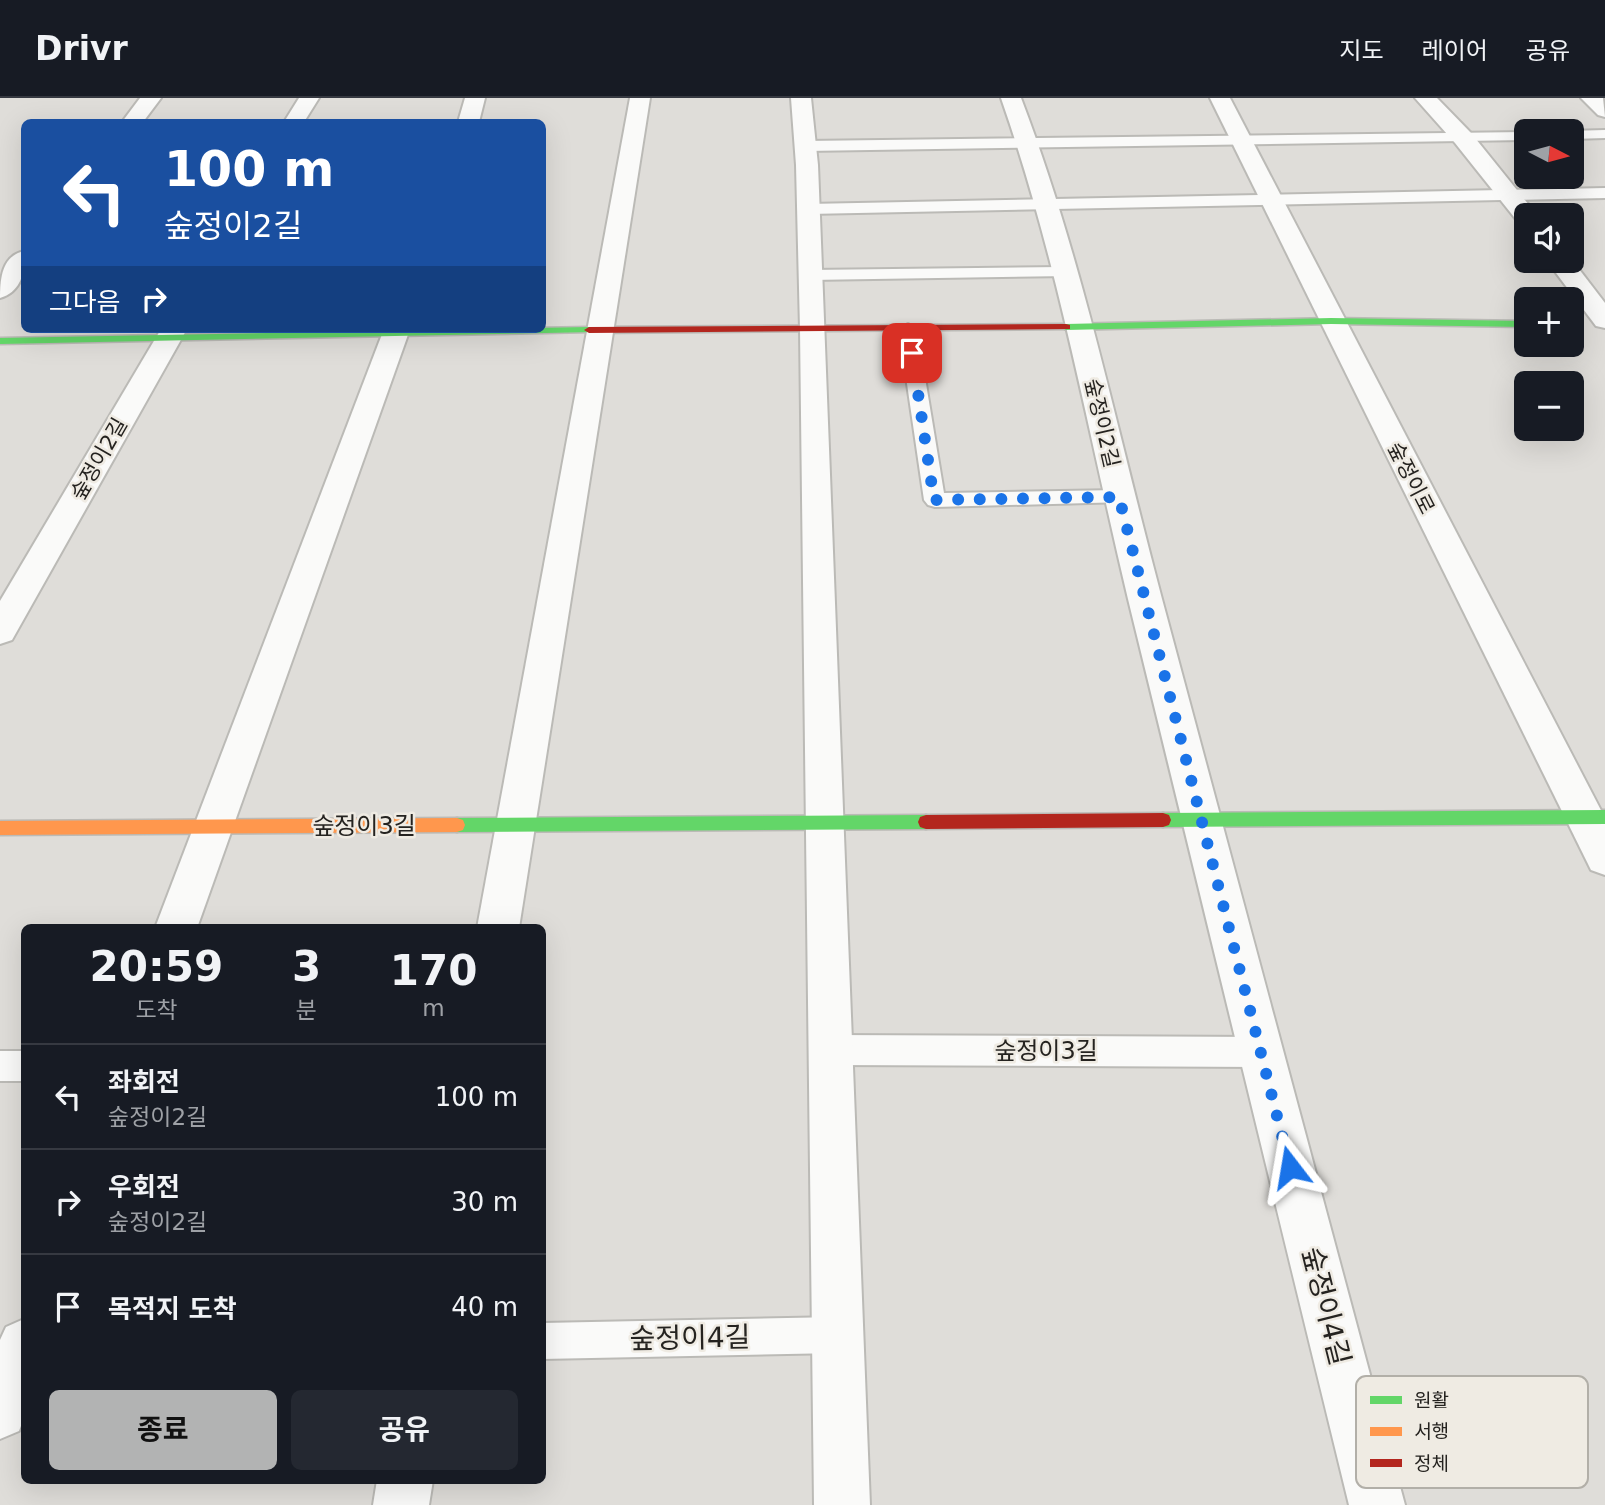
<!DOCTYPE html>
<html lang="ko">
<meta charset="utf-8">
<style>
body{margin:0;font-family:"DejaVu Sans","Noto Sans KR",sans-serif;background:#242831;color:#f1f3f6;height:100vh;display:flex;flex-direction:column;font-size:26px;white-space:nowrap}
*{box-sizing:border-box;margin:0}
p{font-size:23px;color:#9ea1a6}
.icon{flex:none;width:38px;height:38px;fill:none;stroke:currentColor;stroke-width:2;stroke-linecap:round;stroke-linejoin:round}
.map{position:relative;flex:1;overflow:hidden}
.drawer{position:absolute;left:21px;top:826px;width:525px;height:560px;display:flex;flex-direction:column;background:#171b24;border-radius:10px;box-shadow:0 7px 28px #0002}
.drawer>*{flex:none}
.top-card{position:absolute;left:21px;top:21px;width:525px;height:214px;border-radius:10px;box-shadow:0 7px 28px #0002;background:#1a4fa0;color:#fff;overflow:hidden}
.needle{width:46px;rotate:96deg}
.fabs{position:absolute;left:1514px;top:21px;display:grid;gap:14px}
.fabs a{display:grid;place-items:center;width:70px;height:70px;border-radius:10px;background:#171b24;box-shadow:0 7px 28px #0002;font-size:35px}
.pin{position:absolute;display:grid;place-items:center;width:60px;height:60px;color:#fff;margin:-30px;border-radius:14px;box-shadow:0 4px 10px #0006}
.me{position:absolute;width:77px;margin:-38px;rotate:346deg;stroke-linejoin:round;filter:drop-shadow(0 0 5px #0008)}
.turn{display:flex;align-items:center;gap:24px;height:147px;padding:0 28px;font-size:32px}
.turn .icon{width:91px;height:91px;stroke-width:2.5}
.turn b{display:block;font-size:49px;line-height:60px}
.then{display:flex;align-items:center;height:66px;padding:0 28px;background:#0003;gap:14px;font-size:26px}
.eta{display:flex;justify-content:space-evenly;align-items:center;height:119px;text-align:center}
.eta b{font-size:42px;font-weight:700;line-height:49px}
.button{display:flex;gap:14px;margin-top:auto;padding:14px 28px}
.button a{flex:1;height:80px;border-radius:10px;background:#b2b3b3;color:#111;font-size:28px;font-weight:700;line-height:80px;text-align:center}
.button a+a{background:#242831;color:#f1f3f6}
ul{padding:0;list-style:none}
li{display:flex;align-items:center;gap:21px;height:105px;padding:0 28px;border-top:2px solid #363941}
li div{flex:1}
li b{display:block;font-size:26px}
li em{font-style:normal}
header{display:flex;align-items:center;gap:42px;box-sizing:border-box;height:98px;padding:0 35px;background:#171b24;border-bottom:2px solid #363941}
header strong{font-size:33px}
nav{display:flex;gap:38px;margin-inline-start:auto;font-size:24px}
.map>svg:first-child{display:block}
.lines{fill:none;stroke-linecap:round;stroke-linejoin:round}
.lane-casing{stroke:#bbbab6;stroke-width:4}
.street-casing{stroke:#bbbab6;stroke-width:4}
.fast-casing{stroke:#bbbab6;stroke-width:3}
.slow-casing{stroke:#bbbab6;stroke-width:3}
.jam-casing{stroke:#bbbab6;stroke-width:3}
.lane{fill:#fafaf9;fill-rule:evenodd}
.street{fill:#fafaf9;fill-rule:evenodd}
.fast{fill:#63d668;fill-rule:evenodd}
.slow{fill:#ff974d;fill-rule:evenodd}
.jam{fill:#b3261e;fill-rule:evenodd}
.route{stroke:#1a73e8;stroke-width:12;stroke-dasharray:0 21.6}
.labels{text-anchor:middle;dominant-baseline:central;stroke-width:5;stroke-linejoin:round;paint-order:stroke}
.far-street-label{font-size:21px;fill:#252320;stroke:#efebe3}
.street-label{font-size:24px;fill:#252320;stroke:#efebe3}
.near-street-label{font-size:28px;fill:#252320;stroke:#efebe3}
.key{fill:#efebe3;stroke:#b2afa8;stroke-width:2}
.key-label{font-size:19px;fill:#252320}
</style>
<header>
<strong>Drivr</strong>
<nav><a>지도</a><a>레이어</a><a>공유</a></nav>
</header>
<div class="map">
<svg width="1605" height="1407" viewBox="0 0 1605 1407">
<rect width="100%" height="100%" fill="#dfddd9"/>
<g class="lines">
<defs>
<g id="lane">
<path d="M1605 32V40L1572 41V33H1569Z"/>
<path d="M1526 34V42L805 53 797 48 805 43Z"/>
<path d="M1605 90V100L808 116 800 111 808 106Z"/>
<path d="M1063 169 1069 170 1072 174 1069 178 810 182 801 177 810 172Z"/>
<path d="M908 226 917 231 944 395 1119 392 1126 394 1130 399 1126 404 935 409 928 407 924 402 899 231Z"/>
<path d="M830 937 1261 939 1272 943 1276 954 1272 965 1261 969 830 967 819 963 815 952 819 941Z"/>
<rect x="0" y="953" width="24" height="30"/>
<path d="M838 1219 851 1224 856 1237 851 1250 838 1255 542 1261V1225Z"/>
</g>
<g id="street">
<path d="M140 0H161L143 24H122Z"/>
<path d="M299 0H319L304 24H284Z"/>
<path d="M465 0H485L479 24H458Z"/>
<path d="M630 0H650L519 830H477Z"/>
<path d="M791 0H811L818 67 870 1407H814L800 231 796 67Z"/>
<path d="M1001 0H1021C1083 162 1117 333 1162 501 1243 803 1324 1105 1405 1407H1349C1275 1105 1202 803 1128 501 1088 334 1058 163 1001 0Z"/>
<path d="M1210 0H1230L1605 720V777L1591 772Z"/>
<path d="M1415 0H1437L1471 35 1537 117H1526V126L1518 124 1455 45Z"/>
<path d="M1581 0H1603L1605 19 1598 17Z"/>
<path d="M24 153C26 171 22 194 0 200 0 180 2 158 24 153Z"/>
<path d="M1572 162 1605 205V230L1596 228 1547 163Z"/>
<path d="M161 231H187L12 542 0 546V503Z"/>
<path d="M384 231H410L197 830H155Z"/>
<path d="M24 1221V1320L19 1333 0 1341V1242L6 1229Z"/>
<path d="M377 1382H433L429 1407H373Z"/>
</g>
<g id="fast">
<path d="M1331 220 1526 223V229L1331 226 1066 232 1061 229 1066 226Z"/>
<path d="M589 229 593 230V234L0 246V240Z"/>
<path d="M1605 712V726L1163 729 1157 727 1155 722 1157 717 1163 715Z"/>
<path d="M926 717 932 719 934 724 932 729 926 731 457 734 451 732 449 727 451 722 457 720Z"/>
</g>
<path id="slow" d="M457 720 463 722 465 727 463 732 457 734 0 737V723Z"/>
<g id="jam">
<path d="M1066 226 1070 227V231L589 235 584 232 589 229Z"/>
<path d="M1163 715 1169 717 1171 722 1169 727 1163 729 926 731 920 729 918 724 920 719 926 717Z"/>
</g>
</defs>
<use href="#lane" class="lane-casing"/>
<use href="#street" class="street-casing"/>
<use href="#fast" class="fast-casing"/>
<use href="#slow" class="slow-casing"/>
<use href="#jam" class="jam-casing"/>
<use href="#lane" class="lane"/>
<use href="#street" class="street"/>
<use href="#fast" class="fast"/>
<use href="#slow" class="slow"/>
<use href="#jam" class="jam"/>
</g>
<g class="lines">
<path class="route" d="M912 255 934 402 1119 399 1290 1069"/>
</g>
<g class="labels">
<g class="far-street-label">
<text transform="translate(1102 325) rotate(77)">숲정이2길</text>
<text transform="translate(99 361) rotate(-60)">숲정이2길</text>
<text transform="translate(1411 380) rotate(63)">숲정이로</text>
</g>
<g class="street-label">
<text x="364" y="728">숲정이3길</text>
<text x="1046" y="953">숲정이3길</text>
</g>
<g class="near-street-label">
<text transform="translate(1326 1208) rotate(76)">숲정이4길</text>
<text transform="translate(690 1240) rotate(-1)">숲정이4길</text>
</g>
</g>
<rect x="1356" y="1278" width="232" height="112" rx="10" class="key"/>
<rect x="1370" y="1298" width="32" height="8" fill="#63d668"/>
<rect x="1370" y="1329" width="32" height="9" fill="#ff974d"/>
<rect x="1370" y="1361" width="32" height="8" fill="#b3261e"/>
<g class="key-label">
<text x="1414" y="1309">원활</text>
<text x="1414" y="1340">서행</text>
<text x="1414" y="1372">정체</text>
</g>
</svg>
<div class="fabs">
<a><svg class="needle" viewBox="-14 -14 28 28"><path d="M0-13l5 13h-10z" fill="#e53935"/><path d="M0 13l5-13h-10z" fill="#9ea1a6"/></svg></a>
<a><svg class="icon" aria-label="sound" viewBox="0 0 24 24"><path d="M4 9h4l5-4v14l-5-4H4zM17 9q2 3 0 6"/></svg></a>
<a>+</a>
<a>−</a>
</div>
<div class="pin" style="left:912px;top:255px;background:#d93025"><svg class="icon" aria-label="arrive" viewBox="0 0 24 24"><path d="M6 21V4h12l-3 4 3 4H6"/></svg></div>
<svg class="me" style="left:1290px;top:1069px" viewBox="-20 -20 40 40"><path d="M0-17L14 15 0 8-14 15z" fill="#1a73e8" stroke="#fff" stroke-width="4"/></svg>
<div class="top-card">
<div class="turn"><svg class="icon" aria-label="left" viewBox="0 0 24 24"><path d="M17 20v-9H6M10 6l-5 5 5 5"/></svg><div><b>100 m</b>숲정이2길</div></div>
<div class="then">그다음<svg class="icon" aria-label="right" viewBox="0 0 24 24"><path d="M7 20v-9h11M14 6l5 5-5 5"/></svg></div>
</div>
<section class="drawer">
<div class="eta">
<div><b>20:59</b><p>도착</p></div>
<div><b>3</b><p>분</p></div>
<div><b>170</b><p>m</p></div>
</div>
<ul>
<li><svg class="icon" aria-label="left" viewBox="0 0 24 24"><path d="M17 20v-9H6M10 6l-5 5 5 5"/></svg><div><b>좌회전</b><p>숲정이2길</p></div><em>100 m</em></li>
<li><svg class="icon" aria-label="right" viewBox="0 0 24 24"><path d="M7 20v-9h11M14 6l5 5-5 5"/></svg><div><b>우회전</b><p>숲정이2길</p></div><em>30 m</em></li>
<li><svg class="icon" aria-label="arrive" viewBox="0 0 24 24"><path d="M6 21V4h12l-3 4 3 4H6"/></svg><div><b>목적지 도착</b></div><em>40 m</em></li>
</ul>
<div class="button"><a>종료</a><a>공유</a></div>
</section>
</div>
